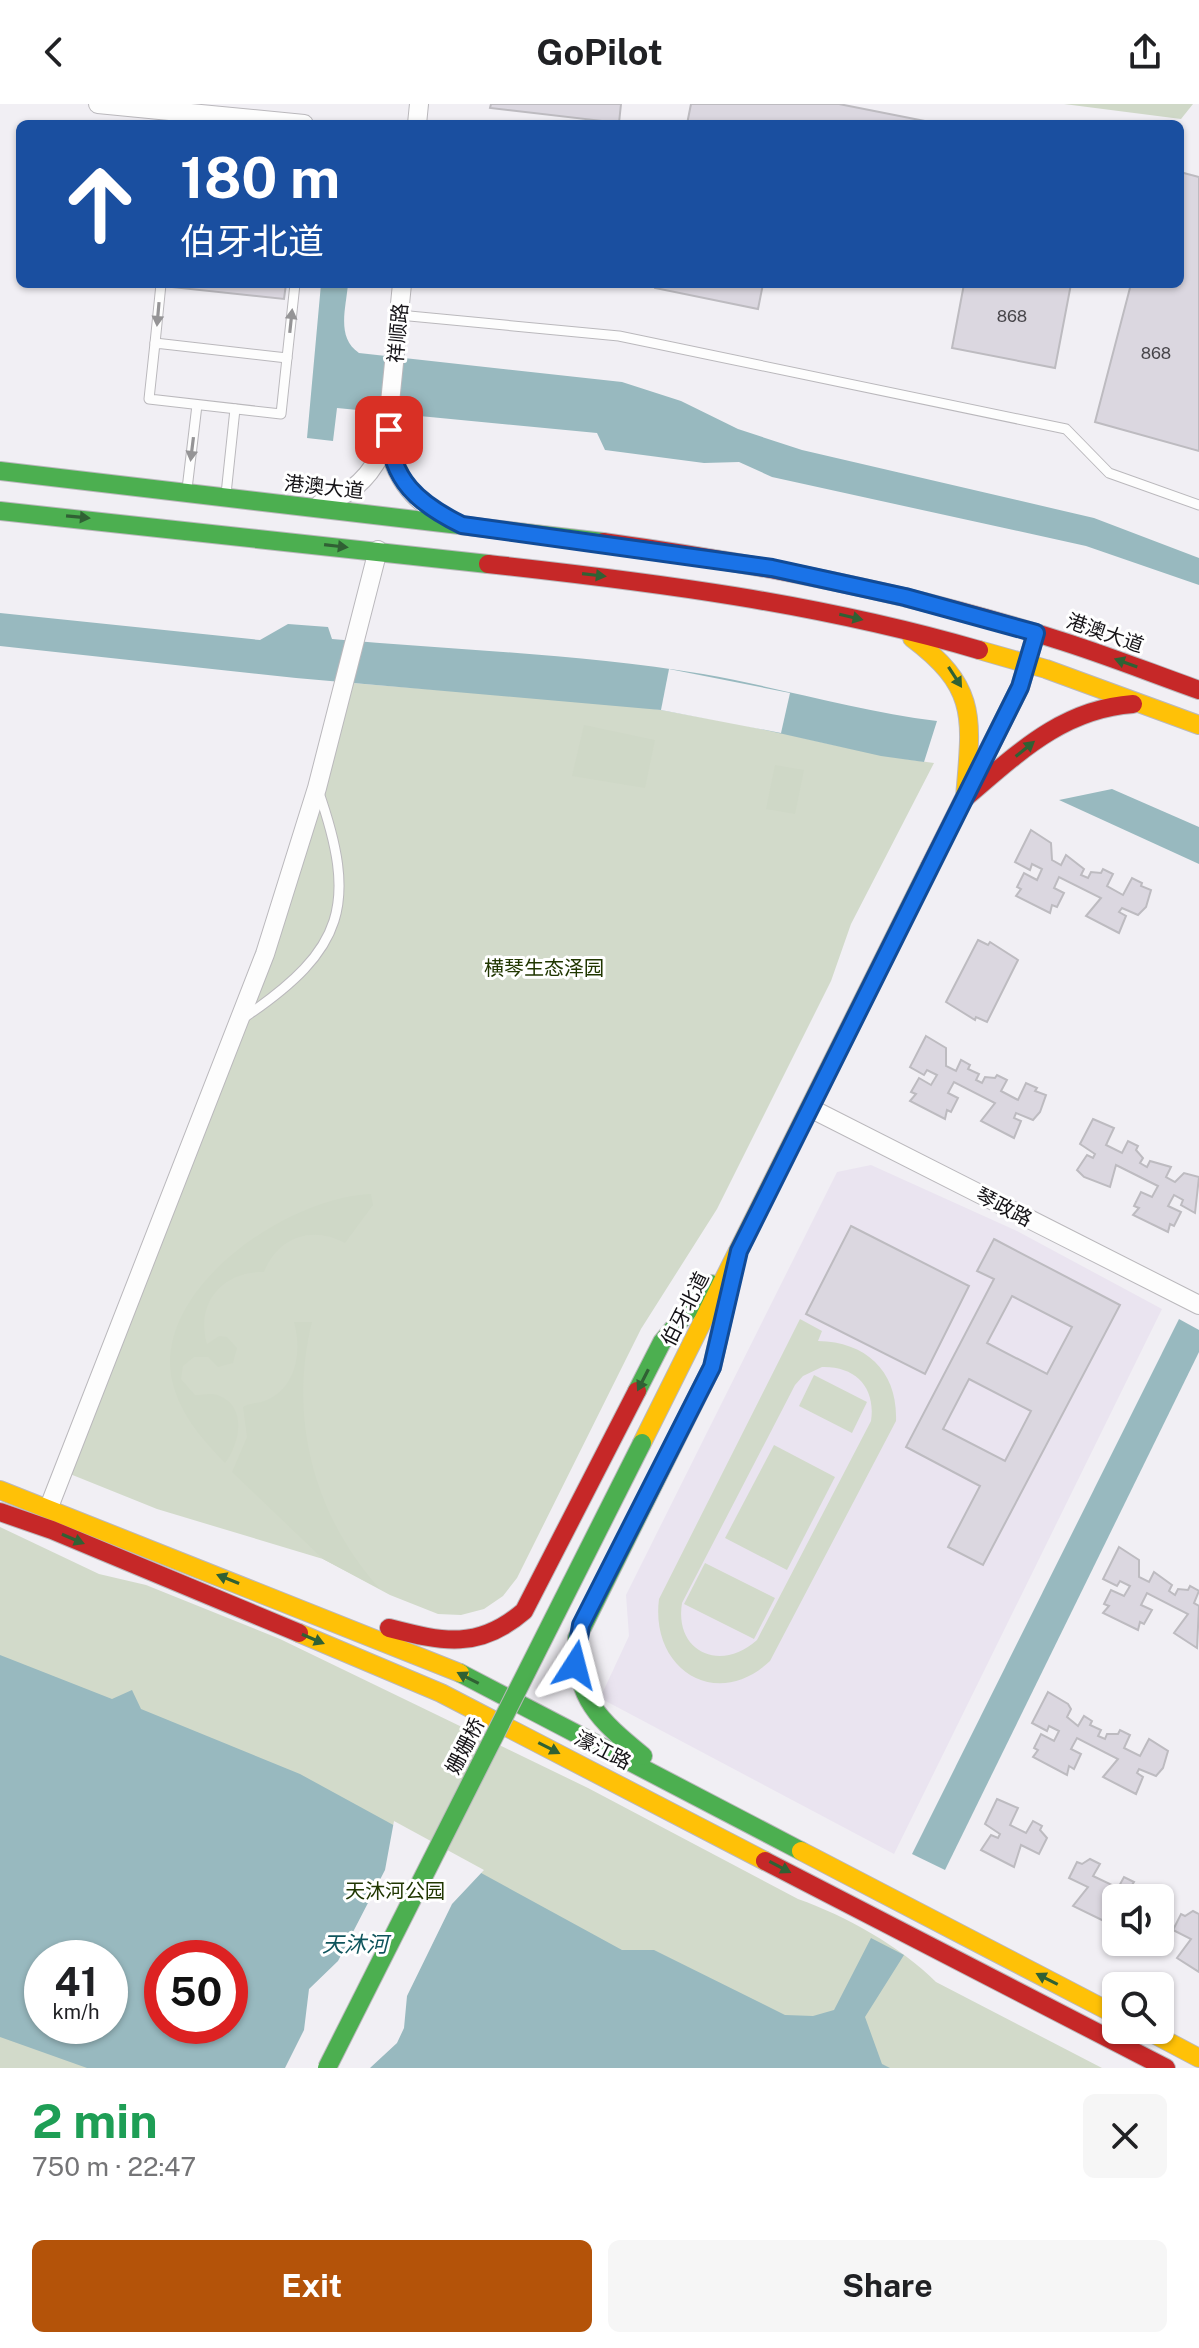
<!DOCTYPE html>
<meta charset="utf-8">
<style>
body{margin:0;font-family:"Public Sans","Noto Sans SC",sans-serif;background:#f6f6f6;color:#202124;height:100vh;display:flex;flex-direction:column;font-size:30px;white-space:nowrap}
*{box-sizing:border-box;margin:0}
p{font-size:26px;color:#757577}
.icon{flex:none;width:44px;height:44px;fill:none;stroke:currentColor;stroke-width:2;stroke-linecap:round;stroke-linejoin:round}
.map{position:relative;height:1964px;overflow:hidden}
.sheet{display:flex;flex-direction:column;background:#fff;flex:1}
.sheet>*{flex:none}
.banner{position:absolute;left:16px;top:16px;width:1168px;height:168px;border-radius:12px;box-shadow:0 2px 6px #0004;background:#1a4fa0;color:#fff;overflow:hidden}
.controls{position:absolute;left:1102px;top:1780px;display:grid;gap:16px}
.controls a{display:grid;place-items:center;width:72px;height:72px;border-radius:12px;background:#fff;box-shadow:0 2px 6px #0004;font-size:40px}
.speed{position:absolute;left:24px;top:1836px;display:flex;gap:16px;font-size:40px;font-weight:700;text-align:center}
.speed>*{display:grid;place-content:center;width:104px;height:104px;border-radius:50%;background:#fff;box-shadow:0 2px 6px #0004;line-height:1}
.speed small{font-size:20px;font-weight:400}
.speed .limit{border:12px solid #d22;background:#fff;color:#111}
.pin{position:absolute;display:grid;place-items:center;width:68px;height:68px;color:#fff;margin:-34px;border-radius:16px;box-shadow:0 4px 12px #0006}
.me{position:absolute;width:88px;margin:-44px;rotate:9deg;stroke-linejoin:round;filter:drop-shadow(0 0 6px #0008)}
.turn{display:flex;align-items:center;gap:28px;height:168px;padding:0 32px;font-size:36px}
.turn .icon{width:104px;height:104px;stroke-width:2.5}
.turn b{display:block;font-size:56px;line-height:68px}
.round{display:grid;place-items:center;flex:none;width:84px;height:84px;border-radius:12px;background:#f6f6f6}
.overview{display:flex;align-items:center;justify-content:space-between;height:136px;padding:0 32px}
h1{font-size:48px;font-weight:700;line-height:60px;color:#1e9e55}
.action{display:flex;gap:16px;margin-top:auto;padding:16px 32px}
.action a{flex:1;height:92px;border-radius:12px;background:#b45309;color:#fff;font-size:32px;font-weight:700;line-height:92px;text-align:center}
.action a+a{background:#f6f6f6;color:#202124}
header{display:flex;justify-content:space-between;align-items:center;height:104px;padding:0 32px;background:#fff;font-size:36px;font-weight:700}
.map>svg:first-child{display:block}
.built{fill:#eae4f0}
.green{fill:#d2daca;fill-rule:evenodd}
.forest{fill:#cfd8c7}
.water{fill:#98b9bf;fill-rule:evenodd}
.pier{fill:#f1eff4}
.building{fill:#dbd7e0;stroke:#bdbbc0;stroke-width:2;fill-rule:evenodd}
.lines{fill:none;stroke-linecap:round;stroke-linejoin:round}
.lane-casing{stroke:#bab8bc;stroke-width:11}
.street-casing{stroke:#bab8bc;stroke-width:20}
.fast-casing{stroke:#bab8bc;stroke-width:20}
.slow-casing{stroke:#bab8bc;stroke-width:20}
.jam-casing{stroke:#bab8bc;stroke-width:20}
.lane{stroke:#fdfdfd;stroke-width:9}
.street{stroke:#fdfdfd;stroke-width:18}
.fast{stroke:#4caf50;stroke-width:18}
.slow{stroke:#ffc107;stroke-width:18}
.jam{stroke:#c62828;stroke-width:18}
.fast-bridge-casing{stroke:#bab8bc;stroke-width:20;stroke-linecap:butt}
.fast-bridge{stroke:#4caf50;stroke-width:18}
.oneway{fill:#959496}
.oneway2{fill:#306134}
.route-casing{stroke:#114b97;stroke-width:20}
.route{stroke:#1a73e8;stroke-width:14}
.labels{text-anchor:middle;dominant-baseline:central;stroke-width:6;stroke-linejoin:round;paint-order:stroke}
.number-label{font-size:16px;fill:#464449}
.street-label{font-size:20px;fill:#151317;stroke:#fff}
.park-label{font-size:20px;fill:#203600;stroke:#fff}
.water-label{font-size:22px;font-style:italic;fill:#0e545c;stroke:#fff}
</style>
<header><svg class="icon" aria-label="back" viewBox="0 0 24 24"><path d="M15 5l-7 7 7 7"/></svg>GoPilot<svg class="icon" aria-label="share" viewBox="0 0 24 24"><path d="M12 15V3M7 8l5-5 5 5M5 13v7h14v-7"/></svg></header>
<div class="map">
<svg width="1199" height="1964" viewBox="0 0 1199 1964">
<rect width="100%" height="100%" fill="#f1eff4"/>
<path class="built" d="M871 1061 1017 1127 1162 1205 894 1750 600 1594 629 1532 626 1491 837 1068Z"/>
<g class="green">
<path d="M352 579C466 589 583 593 696 611 776 625 853 649 934 659L851 820 831 877 717 1105 641 1225 517 1474 503 1492 484 1505 461 1511 438 1510 390 1491 323 1455 157 1405 70 1370 272 852Z"/>
<path d="M800 1215 822 1227 818 1237C867 1238 898 1268 896 1317L770 1557C716 1608 650 1565 659 1495ZM822 1263C856 1262 876 1284 871 1317L757 1536C721 1569 674 1548 682 1499L795 1281 803 1272Z"/>
<path d="M814 1271 867 1298 852 1329 799 1302Z"/>
<path d="M774 1341 835 1373 787 1466 725 1434Z"/>
<path d="M0 1423 99 1470 146 1481 280 1535 588 1684 798 1795C846 1812 900 1842 936 1878L1102 1964H0ZM42 1854H110V1922H42ZM162 1854H230V1922H162Z"/>
<path d="M705 1459 775 1494 754 1535 684 1500Z"/>
</g>
<g class="forest">
<path d="M1064 0H1193L1181 15Z"/>
<path d="M584 621 655 636 645 684 572 672Z"/>
<path d="M775 661 804 666 795 710 766 705Z"/>
<path d="M371 1090 373 1101 345 1139C312 1121 278 1133 264 1168 222 1167 195 1200 207 1240L219 1232 227 1233 237 1244 233 1259 218 1263 208 1253H194L183 1262 181 1275 195 1291C204 1291 212 1288 220 1292 248 1304 239 1341 225 1359 201 1334 177 1307 171 1271 158 1180 290 1093 371 1090Z"/>
<path d="M294 1218H312C288 1314 314 1412 380 1485L323 1455 232 1368 247 1333 243 1303C251 1298 259 1300 267 1296 297 1283 302 1246 294 1218Z"/>
</g>
<g class="water">
<path d="M321 180H348C346 204 336 234 359 249L622 278 681 297 738 325 802 346 1094 414 1199 454V481L1086 442 772 373 739 358 704 359 605 346 597 329 337 304 333 337 307 334Z"/>
<path d="M0 509 260 536 288 520 328 523 332 535C455 546 581 550 703 570 782 584 857 607 937 617L924 658 881 652 739 620 661 606 296 574 0 542Z"/>
<path d="M1112 685 1199 723V760L1059 696Z"/>
<path d="M1179 1215 1199 1226V1248L945 1766 912 1750Z"/>
<path d="M0 1551 112 1595 132 1586 141 1605 300 1670 622 1846H654L785 1911 813 1912 834 1906 871 1834 904 1851 865 1913 882 1960 890 1964H87L0 1933ZM42 1854H110V1922H42ZM162 1854H230V1922H162Z"/>
</g>
<g class="pier">
<path d="M669 565 790 589 781 629 661 606Z"/>
<path d="M394 1717 484 1766 452 1800 407 1892 404 1924 397 1939 370 1964H285L304 1926 309 1885 338 1857 385 1766Z"/>
</g>
<g class="building">
<path d="M491 0H621L619 19 490 4Z"/>
<path d="M691 0H839L940 20H687Z"/>
<path d="M1180 68 1199 73V347L1095 318 1131 180H1180Z"/>
<path d="M172 180H286L284 195 171 183Z"/>
<path d="M655 180H763L758 205 655 184Z"/>
<path d="M964 180H1071L1055 264 952 244Z"/>
<path d="M1031 726 1051 739 1052 756 1061 761 1066 751 1084 765 1081 771 1088 774 1091 768 1101 769 1103 765 1113 770 1107 782 1123 791 1132 774 1142 779 1141 782 1151 786 1146 803 1138 811 1122 804 1119 808 1126 812 1119 829 1086 812 1101 794 1059 773 1054 784 1064 789 1057 803 1052 801 1050 809 1016 792 1021 785 1017 783 1024 769 1037 776 1042 765 1032 760 1030 766 1015 758Z"/>
<path d="M978 836 988 841 990 838 1018 856 987 918 976 913 975 916 946 898Z"/>
<path d="M926 932 946 944V962L956 967 961 956 970 961 968 965 979 970 976 976 982 979 985 973 995 974 997 971 1007 976 1001 987 1018 996 1026 979 1037 984 1035 987 1046 991 1040 1008 1033 1016 1016 1009 1014 1014 1021 1017 1014 1034 981 1017 995 999 954 978 948 989 958 994 951 1008 947 1006 945 1015 910 997 916 990 911 988 919 974 931 981 937 971 927 966 924 971 910 963Z"/>
<path d="M1093 1015 1114 1024 1106 1041 1122 1049 1128 1037 1138 1042 1136 1046 1143 1054 1140 1059 1147 1063 1150 1057 1171 1063 1166 1073 1175 1078 1184 1069 1199 1073 1195 1109 1181 1101 1183 1096 1174 1091 1168 1102 1181 1108 1174 1122 1170 1120 1168 1128 1133 1111 1139 1104 1134 1102 1141 1088 1152 1093 1158 1082 1116 1061 1110 1083 1084 1073 1077 1066 1087 1051 1093 1054 1095 1050 1080 1040Z"/>
<path d="M851 1122 969 1182 925 1270 806 1210Z"/>
<path d="M994 1135 1120 1201 983 1461 948 1443 980 1382 906 1343 994 1175 977 1167ZM1012 1192 1072 1223 1047 1270 987 1239ZM969 1275 1031 1307 1005 1357 943 1325Z"/>
<path d="M1119 1443 1139 1456V1473L1149 1478 1154 1468 1172 1481 1169 1487 1175 1491 1178 1485 1188 1486 1190 1482 1199 1487 1194 1499 1199 1502 1197 1544 1174 1529 1188 1510 1147 1489 1141 1501 1152 1506 1144 1520 1140 1518 1138 1526 1103 1509 1109 1502 1104 1500 1111 1486 1124 1492 1130 1482 1120 1477 1117 1482 1103 1475Z"/>
<path d="M1048 1588 1068 1600 1071 1605 1067 1613 1078 1622 1084 1612 1092 1617 1090 1621 1101 1626 1098 1632 1105 1635 1107 1630H1118L1120 1626 1130 1631 1124 1644 1140 1652 1149 1635 1168 1647 1163 1664 1156 1672 1139 1665 1137 1669 1143 1673 1136 1690 1103 1673 1118 1655 1077 1634 1071 1645 1081 1650 1074 1665 1069 1662 1067 1671 1033 1653 1038 1646 1034 1644 1041 1630 1054 1637 1059 1627 1049 1622 1047 1627 1032 1619Z"/>
<path d="M997 1695 1018 1704 1010 1721 1026 1729 1033 1717 1042 1722 1040 1726 1047 1734 1039 1750 1021 1741 1014 1763 981 1746 991 1731 998 1734 1000 1730 985 1720Z"/>
<path d="M1090 1755 1100 1760 1093 1772 1118 1784 1124 1773 1134 1778 1132 1781 1139 1789 1136 1794 1113 1796 1106 1818 1073 1802 1088 1783 1069 1774 1077 1758 1082 1760Z"/>
<path d="M1193 1807 1199 1810V1868L1177 1854 1191 1835 1173 1826 1181 1810 1185 1812Z"/>
</g>
<g class="lines">
<defs>
<g id="lane">
<path d="M399 211 619 232 1066 325 1109 369 1199 401"/>
<path d="M155 239 287 254 281 310 149 295Z"/>
<path d="M155 239 161 180"/>
<path d="M287 254 295 180"/>
<path d="M187 385 197 301"/>
<path d="M226 390 235 305"/>
<path d="M245 913C345 845 358 800 318 686"/>
</g>
<g id="street">
<path d="M98 0 304 20"/>
<path d="M417 20 419 0"/>
<path d="M389 332C390 368 412 397 444 412"/>
<path d="M320 400C353 392 374 368 386 338L402 180"/>
<path d="M810 1004 1199 1201"/>
<path d="M49 1403 265 850 317 684 378 446"/>
</g>
<g id="fast">
<path d="M0 367 603 438"/>
<path d="M0 407 488 460"/>
<path d="M637 1287 662 1238 711 1180"/>
<path d="M460 1569 801 1747"/>
<path d="M643 1652C600 1617 573 1593 577 1534L712 1263 729 1187"/>
</g>
<g id="slow">
<path d="M912 534C980 585 971 616 965 694"/>
<path d="M979 546 1046 565 1199 621"/>
<path d="M642 1339 930 762"/>
<path d="M0 1386 460 1569"/>
<path d="M299 1529 441 1589 765 1757"/>
<path d="M801 1747 1116 1911"/>
<path d="M1146 1926 1199 1954"/>
</g>
<g id="jam">
<path d="M603 438C755 459 909 488 1055 535 1104 550 1151 569 1199 586"/>
<path d="M488 460C653 478 818 499 979 546"/>
<path d="M965 694C1017 650 1062 605 1133 600"/>
<path d="M930 762 1020 583 1036 529"/>
<path d="M0 1408 52 1426 299 1529"/>
<path d="M389 1524C443 1538 479 1546 524 1507L637 1287"/>
<path d="M765 1757 1166 1964"/>
</g>
</defs>
<use href="#lane" class="lane-casing"/>
<use href="#street" class="street-casing"/>
<use href="#fast" class="fast-casing"/>
<use href="#slow" class="slow-casing"/>
<use href="#jam" class="jam-casing"/>
<use href="#lane" class="lane"/>
<use href="#street" class="street"/>
<use href="#fast" class="fast"/>
<use href="#slow" class="slow"/>
<use href="#jam" class="jam"/>
<defs>
<path id="fast-bridge" d="M327 1964 642 1339"/>
</defs>
<use href="#fast-bridge" class="fast-bridge-casing"/>
<use href="#fast-bridge" class="fast-bridge"/>
</g>
<defs><path id="oneway-solid" d="M-6-.8H1V-3.2L6.5 0L1 3.2V.8H-6Z" transform="scale(2)"/></defs>
<g class="oneway">
<use href="#oneway-solid" transform="translate(158 210) rotate(95)"/>
<use href="#oneway-solid" transform="translate(291 217) rotate(-84)"/>
<use href="#oneway-solid" transform="translate(192 345) rotate(97)"/>
</g>
<g class="oneway2">
<use href="#oneway-solid" transform="translate(78 413) rotate(5)"/>
<use href="#oneway-solid" transform="translate(336 442) rotate(7)"/>
<use href="#oneway-solid" transform="translate(594 471) rotate(7)"/>
<use href="#oneway-solid" transform="translate(851 513) rotate(13)"/>
<use href="#oneway-solid" transform="translate(1126 559) rotate(-160)"/>
<use href="#oneway-solid" transform="translate(955 573) rotate(57)"/>
<use href="#oneway-solid" transform="translate(1025 645) rotate(-39)"/>
<use href="#oneway-solid" transform="translate(643 1276) rotate(117)"/>
<use href="#oneway-solid" transform="translate(73 1435) rotate(23)"/>
<use href="#oneway-solid" transform="translate(228 1475) rotate(-158)"/>
<use href="#oneway-solid" transform="translate(313 1535) rotate(23)"/>
<use href="#oneway-solid" transform="translate(468 1574) rotate(-153)"/>
<use href="#oneway-solid" transform="translate(549 1644) rotate(27)"/>
<use href="#oneway-solid" transform="translate(780 1763) rotate(28)"/>
<use href="#oneway-solid" transform="translate(1047 1875) rotate(-153)"/>
</g>
<g class="lines">
<defs>
<path id="route" d="M389 326C390 376 419 400 462 421L772 464 905 493 1036 529 1020 583 739 1147 712 1263 581 1521 575 1561"/>
</defs>
<use href="#route" class="route-casing"/>
<use href="#route" class="route"/>
</g>
<g class="labels">
<g class="number-label">
<text x="1012" y="212">868</text>
<text x="1156" y="249">868</text>
</g>
<g class="street-label">
<text transform="translate(398 229) rotate(-85)">祥顺路</text>
<text transform="translate(324 383) rotate(6)">港澳大道</text>
<text transform="translate(1105 529) rotate(19)">港澳大道</text>
<text transform="translate(1004 1103) rotate(27)">琴政路</text>
<text transform="translate(685 1205) rotate(-63)">伯牙北道</text>
<text transform="translate(465 1642) rotate(-63)">姗姗桥</text>
<text transform="translate(603 1646) rotate(27)">濠江路</text>
</g>
<g class="park-label">
<text x="544" y="864">横琴生态泽园</text>
<text x="395" y="1787">天沐河公园</text>
</g>
<g class="water-label">
<text x="355" y="1840">天沐河</text>
</g>
</g>
</svg>
<div class="controls">
<a><svg class="icon" aria-label="sound" viewBox="0 0 24 24"><path d="M4 9h4l5-4v14l-5-4H4zM17 9q2 3 0 6"/></svg></a>
<a><svg class="icon" aria-label="search" viewBox="0 0 24 24"><circle cx="10" cy="10" r="6"/><path d="M15 15l6 6"/></svg></a>
</div>
<div class="speed"><div>41<small>km/h</small></div><div class="limit">50</div></div>
<div class="pin" style="left:389px;top:326px;background:#d93025"><svg class="icon" aria-label="arrive" viewBox="0 0 24 24"><path d="M6 21V4h12l-3 4 3 4H6"/></svg></div>
<svg class="me" style="left:575px;top:1561px" viewBox="-20 -20 40 40"><path d="M0-17L14 15 0 8-14 15z" fill="#1a73e8" stroke="#fff" stroke-width="4"/></svg>
<div class="banner">
<div class="turn"><svg class="icon" aria-label="ahead" viewBox="0 0 24 24"><path d="M12 20V5M6 11l6-6 6 6"/></svg><div><b>180 m</b>伯牙北道</div></div>
</div>
</div>
<section class="sheet">
<div class="overview"><div><h1>2 min</h1><p>750 m · 22:47</p></div><a class="round"><svg class="icon" aria-label="close" viewBox="0 0 24 24"><path d="M6 6l12 12M18 6L6 18"/></svg></a></div>
<div class="action"><a>Exit</a><a>Share</a></div>
</section>
